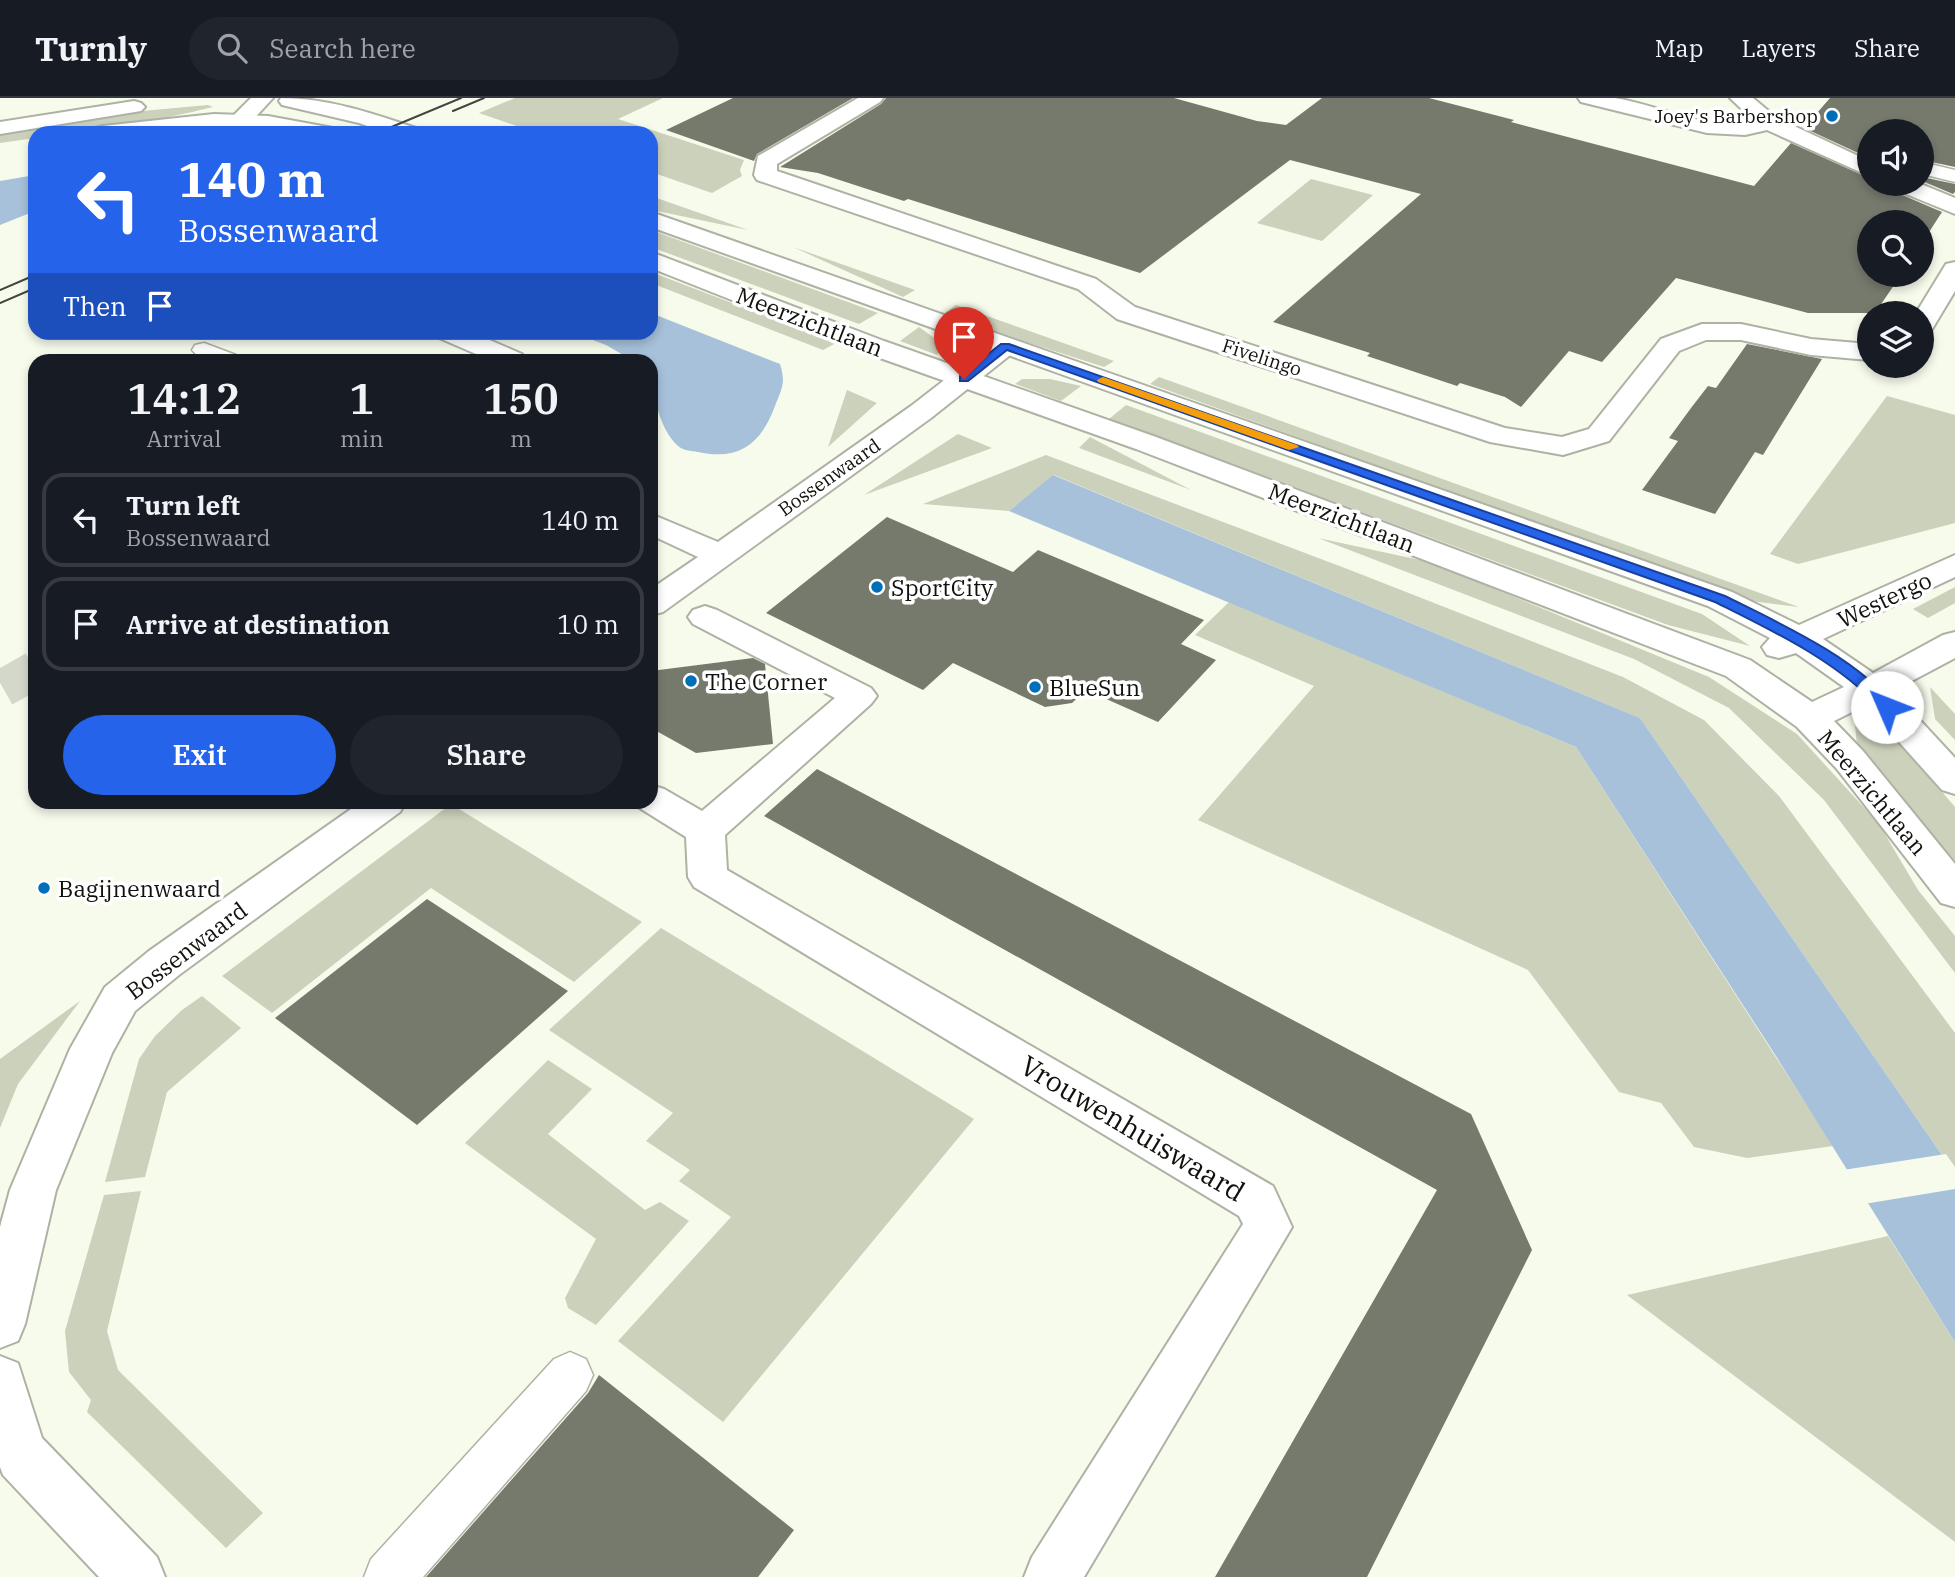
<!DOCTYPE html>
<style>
body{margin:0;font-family:"IBM Plex Serif",serif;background:#20242c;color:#f1f3f6;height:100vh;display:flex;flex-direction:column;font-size:26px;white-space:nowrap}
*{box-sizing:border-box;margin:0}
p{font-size:23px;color:#9ea1a6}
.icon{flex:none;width:38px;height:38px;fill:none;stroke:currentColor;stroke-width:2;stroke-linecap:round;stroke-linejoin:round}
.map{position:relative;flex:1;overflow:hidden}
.sheet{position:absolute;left:28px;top:256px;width:630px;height:455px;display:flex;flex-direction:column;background:#171b24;border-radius:21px;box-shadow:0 4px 10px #0003}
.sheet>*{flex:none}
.guide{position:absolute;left:28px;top:28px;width:630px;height:214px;border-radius:21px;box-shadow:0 4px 10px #0003;background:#2563eb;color:#fff;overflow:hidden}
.controls{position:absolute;left:1857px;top:21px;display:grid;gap:14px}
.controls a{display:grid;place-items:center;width:77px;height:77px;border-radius:50%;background:#171b24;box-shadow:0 4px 10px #0003;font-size:35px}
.pin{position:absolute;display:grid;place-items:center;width:60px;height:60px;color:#fff;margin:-72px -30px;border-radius:50% 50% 50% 0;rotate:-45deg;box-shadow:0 0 7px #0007}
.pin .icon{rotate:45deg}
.me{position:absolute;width:77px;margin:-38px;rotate:314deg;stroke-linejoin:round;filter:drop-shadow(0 0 5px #0008)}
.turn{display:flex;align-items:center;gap:24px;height:147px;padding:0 35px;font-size:32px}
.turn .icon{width:91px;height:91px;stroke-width:2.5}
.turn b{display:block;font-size:49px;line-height:60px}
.then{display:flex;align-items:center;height:66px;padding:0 35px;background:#0003;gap:14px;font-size:26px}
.eta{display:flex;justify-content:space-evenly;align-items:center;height:119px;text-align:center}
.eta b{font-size:42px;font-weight:600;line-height:49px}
.cta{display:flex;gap:14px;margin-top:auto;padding:14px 35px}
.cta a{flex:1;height:80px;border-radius:42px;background:#2563eb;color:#fff;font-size:28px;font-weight:600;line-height:80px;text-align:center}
.cta a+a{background:#20242c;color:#f1f3f6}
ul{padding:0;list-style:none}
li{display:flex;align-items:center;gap:21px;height:94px;margin:0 14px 10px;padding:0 21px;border:4px solid #363941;border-radius:21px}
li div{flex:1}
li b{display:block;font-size:26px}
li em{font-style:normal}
header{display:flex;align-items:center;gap:42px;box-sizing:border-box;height:98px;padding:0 35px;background:#171b24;border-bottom:2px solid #363941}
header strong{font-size:33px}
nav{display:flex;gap:38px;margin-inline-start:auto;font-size:24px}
.search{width:490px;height:63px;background:#20242c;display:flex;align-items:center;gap:18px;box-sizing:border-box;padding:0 24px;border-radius:38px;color:#9ea1a6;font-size:26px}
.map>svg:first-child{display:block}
.green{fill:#cbd1bb}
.water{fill:#a7c1da}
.pier{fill:#f7fbec}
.building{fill:#767a6d}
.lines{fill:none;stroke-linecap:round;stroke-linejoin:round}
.street-tunnel{stroke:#d4d8cb;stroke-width:38;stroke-dasharray:38 19;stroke-linecap:butt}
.lane-casing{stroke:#aeb2a4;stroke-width:3}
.street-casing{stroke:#aeb2a4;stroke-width:4}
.secondary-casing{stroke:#aeb2a4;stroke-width:4}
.lane{fill:#fff;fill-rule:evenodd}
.street{fill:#fff;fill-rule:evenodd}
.secondary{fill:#fff;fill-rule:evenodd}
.tram{stroke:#43453e;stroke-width:2}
.route{fill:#2563eb;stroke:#184099;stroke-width:2}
.slow{fill:#f59e0b}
.poi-dot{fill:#006fba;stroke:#fff;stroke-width:2.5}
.labels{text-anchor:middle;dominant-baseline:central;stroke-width:7;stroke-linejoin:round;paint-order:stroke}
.far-poi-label{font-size:19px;fill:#11120d;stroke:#fff;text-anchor:end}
.far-street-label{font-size:19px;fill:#11120d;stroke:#fff}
.street-label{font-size:23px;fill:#11120d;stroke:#fff}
.poi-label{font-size:23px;fill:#11120d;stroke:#fff;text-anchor:start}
.near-street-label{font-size:28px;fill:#11120d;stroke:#fff}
</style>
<header>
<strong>Turnly</strong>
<div class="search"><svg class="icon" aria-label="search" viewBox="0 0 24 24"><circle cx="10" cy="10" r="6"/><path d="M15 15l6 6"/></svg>Search here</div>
<nav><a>Map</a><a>Layers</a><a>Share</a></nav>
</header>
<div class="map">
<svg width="1955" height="1479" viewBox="0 0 1955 1479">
<rect width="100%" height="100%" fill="#f7fbec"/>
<g class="green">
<path d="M515 0H663L618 21 744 62 740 72 742 78 712 95 651 74V35H537L479 15Z"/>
<path d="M208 7 213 9C155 23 94 35 35 35V40L0 45V36L131 14Z"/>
<path d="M204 29 267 31 286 35H147Z"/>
<path d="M1311 81 1373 97 1322 143 1257 125Z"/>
<path d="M651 98 748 132 657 113 651 111Z"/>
<path d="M651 132 878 215 859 226 651 149Z"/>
<path d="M793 149 915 192 903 199Z"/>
<path d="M651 174 836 245 823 252 651 185Z"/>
<path d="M956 207 1114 263 1104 269 942 217Z"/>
<path d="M919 229 944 247 937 257 900 243Z"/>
<path d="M1159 279 1799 509 1751 503 1150 286Z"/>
<path d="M1022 281H1050L1081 288 1061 303 1015 286Z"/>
<path d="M847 292 877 305 828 349Z"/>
<path d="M1887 298 1955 317V425L1798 466 1770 456Z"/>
<path d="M1126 307 1702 516 1750 548 1668 527 1109 321Z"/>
<path d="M958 336 992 350 864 397Z"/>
<path d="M1090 339 1191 392 1079 350Z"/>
<path d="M1046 357 1350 472 1623 579 1704 622 1779 698 1955 935V1076L1640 620 1054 377 1009 413 923 406Z"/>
<path d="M1318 440 1429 464 1709 579 1797 636 1879 726 1918 792 1955 838V875L1824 702 1729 610 1634 561Z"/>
<path d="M1955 489V505L1928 520 1913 511Z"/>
<path d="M1229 504 1576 649 1833 1048 1747 1060 1694 1049 1661 1005 1619 994 1528 872 1198 722 1314 588 1195 537Z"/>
<path d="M1930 589 1955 616V642L1935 621Z"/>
<path d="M1880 621 1955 709V763L1857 647 1855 628Z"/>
<path d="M451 706 642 824 574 884 431 790 272 915 222 878Z"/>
<path d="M661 830 974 1021 723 1324 618 1243 731 1119 679 1083 690 1072 646 1043 673 1015 549 932Z"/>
<path d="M202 898 241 930 167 994 145 1079 105 1084 139 961 155 938 182 912Z"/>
<path d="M80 903 18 986 0 1030V961Z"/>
<path d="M548 962 592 991 548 1036 645 1112 660 1104 689 1123 596 1227 568 1210 565 1200 596 1141 465 1045Z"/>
<path d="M141 1093 107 1233 118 1272 263 1415 226 1450 87 1314 91 1302 69 1274 65 1233 104 1097Z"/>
<path d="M1888 1138 1955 1244V1444L1627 1197Z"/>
</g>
<g class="water">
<path d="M35 77V113L0 127V83Z"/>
<path d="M651 215 780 266C786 285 782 290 775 308 761 346 739 363 698 354 691 353 682 352 678 348 657 329 651 288 651 262H632L606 247 574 235 651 234Z"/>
<path d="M1053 377 1640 620 1955 1076V1244L1774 955 1576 649 1009 413Z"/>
</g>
<path class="pier" d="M1946 1056 1955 1069V1091L1864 1106 1843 1072Z"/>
<g class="building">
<path d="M733 0H853L757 56 754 63 666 32Z"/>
<path d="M886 0H1174L1257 23 1286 27 1322 0H1429L1514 22 1511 24 1754 88 1791 45 1869 80V86H1888L1893 93 1942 114 1922 145V124H1869V177H1901L1875 215H1808L1676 180 1602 264 1569 253 1521 309 1505 299 1460 285 1457 288 1367 258 1370 255 1273 224 1421 96 1290 62 1140 175 908 101 904 103 818 75 780 69 881 6Z"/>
<path d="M1830 0H1955V69L1922 62V33H1869V60L1804 30Z"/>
<path d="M1922 79 1955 86V94L1953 96 1922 83Z"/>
<path d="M1747 246 1822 261 1763 357 1755 354 1715 416 1642 392 1678 343 1669 340 1691 310 1708 288 1716 290Z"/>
<path d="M887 419 1013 474 1038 452 1204 522 1181 546 1216 562 1158 624 1086 592 1072 605 1045 609 953 565 923 592 766 515Z"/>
<path d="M753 560 765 566 773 646 696 655 651 630V573Z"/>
<path d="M817 671 1471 1016 1532 1152 1367 1479H1215L1437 1092 764 718Z"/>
<path d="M427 801 568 893 417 1027 275 920Z"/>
<path d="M599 1277 794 1432 758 1479H426L588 1295Z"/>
</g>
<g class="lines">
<path class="street-tunnel" d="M3 590 35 572"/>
<defs>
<g id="lane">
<path d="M1922 64 1955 72V84L1922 76Z"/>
<path d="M204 245 236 257 239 262C224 263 202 266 192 252L195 247Z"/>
<path d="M570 1254 586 1261 593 1277 586 1293 423 1479H364L371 1461 554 1261Z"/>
</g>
<g id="street">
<path d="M251 0H273L249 26H233L230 21Z"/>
<path d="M858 0H883L880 4 777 66V73L1096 181 1135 209 1505 330 1562 339 1589 331 1661 241 1702 226H1741L1811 241 1869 246V262L1811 257 1741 242H1706L1679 253 1609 343 1563 357 1490 344 1117 221 1078 191 757 82 754 77 758 58Z"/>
<path d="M1578 0C1590 0 1603 0 1615 0 1659 7 1708 34 1753 22L1730 0H1753L1777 20 1869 63V78L1767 32 1745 37 1707 35 1581 4Z"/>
<path d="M1891 86H1921L1955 100V116L1894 91Z"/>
<path d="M1955 164V193L1931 233 1922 235V215H1916L1946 166Z"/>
<path d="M435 234H471L522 256 526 262H490L439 240Z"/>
<path d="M1005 240 1014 242 1018 248 1014 254 931 320 663 514 651 517V491L698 459 651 437V416L718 444 911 308 996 242Z"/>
<path d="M705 508 717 512 871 590 877 598 871 606 725 737 727 772 1273 1088 1292 1129 1084 1479H1024L1032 1459 1243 1126 1239 1118 694 789 688 779 686 739 638 709 634 704H651V687L664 691 702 713 835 600 693 526 688 519 693 512Z"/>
<path d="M361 704H406L400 714 179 877 135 913 112 955 56 1092 25 1226 18 1243 0 1250V1129L10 1092 70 951 105 889 149 853Z"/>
<path d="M0 1258 18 1265 42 1340 157 1459 165 1479H99L3 1377 0 1369Z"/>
</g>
<g id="secondary">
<path d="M281 0C327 0 372 15 416 30L419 35H387L359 25 282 7 279 3Z"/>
<path d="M134 3 141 5 145 9 141 13 0 36V24Z"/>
<path d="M214 16 268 18 333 30 336 35C303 35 271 30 238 29 190 28 141 35 92 35L95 30 103 28Z"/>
<path d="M651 114 1732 494 1799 527 1955 457V479L1823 541 1873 575 1943 537 1955 534V560L1893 593 1955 660V696L1942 692 1866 607 1834 623 1863 653 1955 766V809L1941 805 1837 671 1797 629 1726 578 1136 351 866 255 651 170V154L884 243 1156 339 1750 562 1812 604 1844 589 1796 555 1779 560 1767 557 1762 549 1770 540 1708 508 651 129Z"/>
</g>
</defs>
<use href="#lane" class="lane-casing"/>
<use href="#street" class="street-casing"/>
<use href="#secondary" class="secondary-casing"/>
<use href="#lane" class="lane"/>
<use href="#street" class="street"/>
<use href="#secondary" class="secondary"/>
<g class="tram">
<path d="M453 13 484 0"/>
<path d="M377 35 461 0"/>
<path d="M0 192 35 177"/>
<path d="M0 205 35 190"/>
</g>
</g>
<path class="route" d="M1001 246H1009L1725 498C1775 523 1862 562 1894 609L1892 612H1882C1837 563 1775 534 1715 504L1007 252 968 283H960V278Z"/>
<path class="slow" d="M1103 279 1297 347 1299 349 1289 352 1098 284 1097 282Z"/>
<g class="poi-dot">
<circle cx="1832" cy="18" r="7"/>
<circle cx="877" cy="489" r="7"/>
<circle cx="691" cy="583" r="7"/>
<circle cx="1035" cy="589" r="7"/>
<circle cx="44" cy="790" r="7"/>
</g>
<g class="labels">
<g class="far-poi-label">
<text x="1818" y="18">Joey's Barbershop</text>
</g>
<g class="far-street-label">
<text transform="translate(1262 259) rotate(18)">Fivelingo</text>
<text transform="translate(829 379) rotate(-35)">Bossenwaard</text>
</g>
<g class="street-label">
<text transform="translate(810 223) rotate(21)">Meerzichtlaan</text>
<text transform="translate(1342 419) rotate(21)">Meerzichtlaan</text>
<text transform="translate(1884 501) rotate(-25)">Westergo</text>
<text transform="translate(1873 694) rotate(50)">Meerzichtlaan</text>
<text transform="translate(186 852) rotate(-37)">Bossenwaard</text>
</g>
<g class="poi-label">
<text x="891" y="489">SportCity</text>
<text x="705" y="583">The Corner</text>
<text x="1049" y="589">BlueSun</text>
<text x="58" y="790">Bagijnenwaard</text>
</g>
<g class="near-street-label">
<text transform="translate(1133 1030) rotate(31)">Vrouwenhuiswaard</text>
</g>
</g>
</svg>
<div class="controls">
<a><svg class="icon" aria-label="sound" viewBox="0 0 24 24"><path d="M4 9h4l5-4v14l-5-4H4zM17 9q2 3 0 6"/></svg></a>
<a><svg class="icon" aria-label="search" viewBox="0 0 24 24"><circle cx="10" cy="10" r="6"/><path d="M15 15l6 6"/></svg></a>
<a><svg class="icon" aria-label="layers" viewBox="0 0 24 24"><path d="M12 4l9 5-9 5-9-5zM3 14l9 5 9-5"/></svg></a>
</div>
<div class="pin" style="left:964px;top:281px;background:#d93025"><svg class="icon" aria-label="arrive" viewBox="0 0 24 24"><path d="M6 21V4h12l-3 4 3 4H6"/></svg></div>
<svg class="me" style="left:1887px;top:609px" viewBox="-20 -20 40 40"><circle r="19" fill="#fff"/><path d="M0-13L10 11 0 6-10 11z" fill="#2563eb"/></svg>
<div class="guide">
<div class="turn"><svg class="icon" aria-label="left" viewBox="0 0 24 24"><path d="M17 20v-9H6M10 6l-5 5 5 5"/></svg><div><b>140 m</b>Bossenwaard</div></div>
<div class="then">Then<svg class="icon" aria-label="arrive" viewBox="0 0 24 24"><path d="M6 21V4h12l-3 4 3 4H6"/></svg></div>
</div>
<section class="sheet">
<div class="eta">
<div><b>14:12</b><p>Arrival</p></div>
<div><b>1</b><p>min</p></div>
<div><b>150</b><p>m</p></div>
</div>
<ul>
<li><svg class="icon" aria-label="left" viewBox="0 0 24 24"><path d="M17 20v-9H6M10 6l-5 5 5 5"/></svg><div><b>Turn left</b><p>Bossenwaard</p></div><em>140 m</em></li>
<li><svg class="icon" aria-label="arrive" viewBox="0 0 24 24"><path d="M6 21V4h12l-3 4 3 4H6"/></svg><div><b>Arrive at destination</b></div><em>10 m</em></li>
</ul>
<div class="cta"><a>Exit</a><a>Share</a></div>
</section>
</div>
